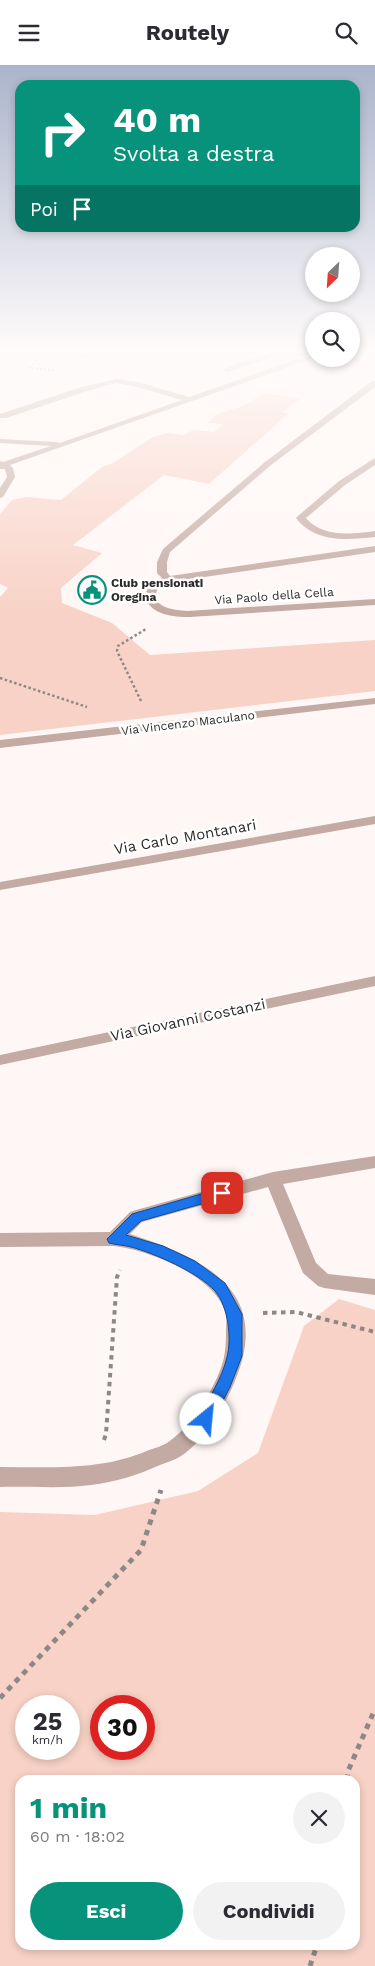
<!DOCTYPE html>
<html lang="it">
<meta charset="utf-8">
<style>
body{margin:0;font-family:"Work Sans",sans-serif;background:#f2f2f3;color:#2b2b33;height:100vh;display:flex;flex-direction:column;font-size:19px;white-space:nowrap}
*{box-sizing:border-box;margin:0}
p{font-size:16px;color:#7c7c81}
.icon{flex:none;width:28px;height:28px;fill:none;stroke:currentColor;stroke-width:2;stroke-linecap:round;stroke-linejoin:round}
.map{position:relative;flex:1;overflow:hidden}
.details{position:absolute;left:15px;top:1710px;width:345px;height:175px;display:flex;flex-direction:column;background:#fff;border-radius:15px;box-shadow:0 2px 8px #0003}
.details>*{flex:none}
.banner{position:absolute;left:15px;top:15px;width:345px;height:152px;border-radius:15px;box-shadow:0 2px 8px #0003;background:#07927c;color:#fff;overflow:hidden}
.needle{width:32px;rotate:205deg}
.buttons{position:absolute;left:305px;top:182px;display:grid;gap:10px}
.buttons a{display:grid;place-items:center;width:55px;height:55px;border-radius:50%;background:#fff;box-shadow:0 2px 8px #0003;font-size:25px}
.speed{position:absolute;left:15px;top:1630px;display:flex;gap:10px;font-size:25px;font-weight:700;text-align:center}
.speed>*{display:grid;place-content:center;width:65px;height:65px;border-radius:50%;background:#fff;box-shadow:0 2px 8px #0003;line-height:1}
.speed small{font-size:12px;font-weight:400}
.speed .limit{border:8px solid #d22;background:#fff;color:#111}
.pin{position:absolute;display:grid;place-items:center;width:42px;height:42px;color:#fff;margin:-21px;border-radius:10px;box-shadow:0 2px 8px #0006}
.me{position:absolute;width:55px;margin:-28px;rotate:28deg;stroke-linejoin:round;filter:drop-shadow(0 0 4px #0008)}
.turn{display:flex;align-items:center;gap:18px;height:105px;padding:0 15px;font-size:22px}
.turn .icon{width:65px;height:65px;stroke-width:2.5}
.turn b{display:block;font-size:35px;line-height:42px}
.then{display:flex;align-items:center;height:48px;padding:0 15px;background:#0003;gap:10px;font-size:19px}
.round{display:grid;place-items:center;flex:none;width:52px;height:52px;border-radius:26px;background:#f2f2f3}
.head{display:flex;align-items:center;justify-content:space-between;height:85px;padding:0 15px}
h1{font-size:30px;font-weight:700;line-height:38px;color:#07927c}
.cta{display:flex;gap:10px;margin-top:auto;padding:10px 15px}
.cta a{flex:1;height:58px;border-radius:30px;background:#07927c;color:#fff;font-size:20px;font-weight:700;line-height:58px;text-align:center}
.cta a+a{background:#f2f2f3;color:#2b2b33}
header{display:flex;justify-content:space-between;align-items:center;height:65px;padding:0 15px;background:#fff;font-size:22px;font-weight:700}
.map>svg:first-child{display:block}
.green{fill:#f8d2c6;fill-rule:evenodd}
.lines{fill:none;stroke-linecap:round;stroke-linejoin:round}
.path-far3{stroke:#8d8886;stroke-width:2;stroke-dasharray:2 2;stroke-linecap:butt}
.path-far2{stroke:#8d8886;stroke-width:2.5;stroke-dasharray:2.5 2.5;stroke-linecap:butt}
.path-far1{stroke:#8d8886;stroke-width:4;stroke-dasharray:4.5 4.5;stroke-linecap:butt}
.path{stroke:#8d8886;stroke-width:5;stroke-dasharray:5.5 5.5;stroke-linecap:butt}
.service{fill:#c3aaa2;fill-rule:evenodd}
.minor{fill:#c3aaa2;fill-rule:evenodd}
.route{fill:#1a73e8;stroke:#114b97}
.labels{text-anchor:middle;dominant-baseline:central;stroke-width:5;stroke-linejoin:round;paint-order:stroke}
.far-poi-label{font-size:12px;font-weight:bold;fill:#2c2928;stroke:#fff;text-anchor:start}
.far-street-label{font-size:12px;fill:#2c2928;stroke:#fff}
.street-label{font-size:15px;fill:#2c2928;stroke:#fff}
</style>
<header><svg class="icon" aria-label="menu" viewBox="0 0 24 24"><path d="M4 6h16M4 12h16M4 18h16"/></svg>Routely<svg class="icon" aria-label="search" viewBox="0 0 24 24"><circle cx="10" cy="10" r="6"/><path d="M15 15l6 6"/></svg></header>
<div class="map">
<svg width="375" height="1901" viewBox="0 0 375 1901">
<rect width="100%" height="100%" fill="#fff7f5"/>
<g class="green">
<path d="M265 328 300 334 282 347 288 349 209 419 164 410 73 480 102 488 61 523 62 538 112 558 150 590 375 575V626L0 670V532L8 523 0 519V449L12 435 26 432 61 435 102 402 113 398 151 373 166 368 184 370 193 365 214 367 223 359 208 358 217 349 240 342Z"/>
<path d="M339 1234 375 1245V1901H0V1447L95 1450 198 1426 258 1388 304 1261ZM26 1641H69V1684H26ZM101 1641H144V1684H101ZM20 1715H355V1880H20Z"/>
</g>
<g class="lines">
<path class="path-far3" d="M41 289 30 303 54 305"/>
<g class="path-far2">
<path d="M0 613 87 642"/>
<path d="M141 636 117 586 118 581 146 564"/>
</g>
<g class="path-far1">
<path d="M263 1248 296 1247 375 1267"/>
<path d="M104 1375 106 1369 117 1212 120 1205"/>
</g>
<g class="path">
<path d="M0 1633 141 1485 161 1425"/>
<path d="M347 1715 348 1706 375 1644"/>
<path d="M310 1901 317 1880"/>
</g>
<path class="service" d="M290 285 314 288V292L279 290 228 307 221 305 255 292Z"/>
<g class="minor">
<path d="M62 283H72L89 291 82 293Z"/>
<path d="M314 288V293L10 400 13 403 15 412 3 432 0 433V423L7 412 5 404H0V396L3 397 51 381 0 378V374L56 377 60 378 182 335 134 321 116 318 84 327 6 353H0V349L78 323 116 314 138 317 189 332Z"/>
<path d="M372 316H375V322L271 400 170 487 167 497V507L170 511 375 481V487L170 517 157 525 155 533C161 544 175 545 187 546L375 534V540L190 552C173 552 152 550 145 533 145 523 153 517 162 513L157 508V497L163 484 265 397Z"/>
<path d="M375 393V400L345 420 306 453C323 473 352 469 375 466V472C347 475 315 478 296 453L298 451 339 416Z"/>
<path d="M375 633V639L0 683V675Z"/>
<path d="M375 751V759L0 825V817Z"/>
<path d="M375 911V921L0 1000V990Z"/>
<path d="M375 1091V1103L283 1119 316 1198 328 1209 375 1214V1230L324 1223 318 1221 303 1208 268 1122 142 1157 130 1169C211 1195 276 1230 231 1325 219 1350 205 1375 181 1391 175 1395 167 1397 160 1400 138 1410 115 1417 91 1420 63 1424 29 1421 0 1422V1402C51 1402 102 1406 149 1385 155 1383 162 1381 167 1378 187 1364 201 1344 212 1323 224 1300 226 1289 226 1265 226 1260 227 1254 226 1249 216 1211 149 1185 114 1181L0 1182V1168L110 1167 130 1147 136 1145 273 1107Z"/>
</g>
</g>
<linearGradient id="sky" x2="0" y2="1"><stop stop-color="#aab4cc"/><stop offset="0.52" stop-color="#fffbfa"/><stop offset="1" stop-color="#fffbfa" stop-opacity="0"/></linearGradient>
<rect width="375" height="549" fill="url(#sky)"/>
<path class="route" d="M222 1123 226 1125 228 1128 226 1132 141 1156 126 1170 163 1181 195 1196 225 1218 242 1249V1291L230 1322 211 1359 206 1361 200 1359 198 1354C208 1334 222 1314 227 1292 232 1273 228 1241 215 1226 199 1208 154 1188 131 1182 124 1180 116 1180 109 1178L107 1174 132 1149Z"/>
<defs>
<symbol id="civic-ring" viewBox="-11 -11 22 22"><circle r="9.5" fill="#fff" stroke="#07927c" stroke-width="1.5"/><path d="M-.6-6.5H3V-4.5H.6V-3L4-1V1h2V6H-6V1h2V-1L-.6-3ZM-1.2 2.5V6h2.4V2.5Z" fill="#07927c"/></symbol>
</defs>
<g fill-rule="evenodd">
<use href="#civic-ring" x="76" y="509" width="32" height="32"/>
</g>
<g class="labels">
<g class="far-poi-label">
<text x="111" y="518">Club pensionati<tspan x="111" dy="14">Oregina</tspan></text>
</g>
<g class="far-street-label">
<text transform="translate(274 531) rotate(-4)">Via Paolo della Cella</text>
<text transform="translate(188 658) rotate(-7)">Via Vincenzo Maculano</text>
</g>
<g class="street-label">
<text transform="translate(185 772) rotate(-10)">Via Carlo Montanari</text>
<text transform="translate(188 955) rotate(-12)">Via Giovanni Costanzi</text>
</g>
</g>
</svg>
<div class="buttons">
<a><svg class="needle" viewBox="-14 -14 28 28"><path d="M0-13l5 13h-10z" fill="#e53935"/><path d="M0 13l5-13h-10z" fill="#7c7c81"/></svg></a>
<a><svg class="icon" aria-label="search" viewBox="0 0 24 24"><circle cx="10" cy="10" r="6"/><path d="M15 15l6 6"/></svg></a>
</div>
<div class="speed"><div>25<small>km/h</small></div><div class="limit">30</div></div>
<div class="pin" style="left:222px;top:1128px;background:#d93025"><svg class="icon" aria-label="arrive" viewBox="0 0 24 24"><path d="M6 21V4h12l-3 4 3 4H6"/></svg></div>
<svg class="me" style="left:206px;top:1354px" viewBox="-20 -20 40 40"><circle r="19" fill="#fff"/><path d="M0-13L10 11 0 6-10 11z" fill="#1a73e8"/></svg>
<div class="banner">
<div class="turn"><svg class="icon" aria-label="right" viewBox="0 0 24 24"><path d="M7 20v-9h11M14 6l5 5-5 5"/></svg><div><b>40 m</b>Svolta a destra</div></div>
<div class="then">Poi<svg class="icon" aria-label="arrive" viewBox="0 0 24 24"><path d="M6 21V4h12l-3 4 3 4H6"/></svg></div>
</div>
<section class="details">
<div class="head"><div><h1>1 min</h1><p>60 m · 18:02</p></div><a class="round"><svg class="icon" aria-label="close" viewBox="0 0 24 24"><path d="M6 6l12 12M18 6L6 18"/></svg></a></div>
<div class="cta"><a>Esci</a><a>Condividi</a></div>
</section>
</div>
